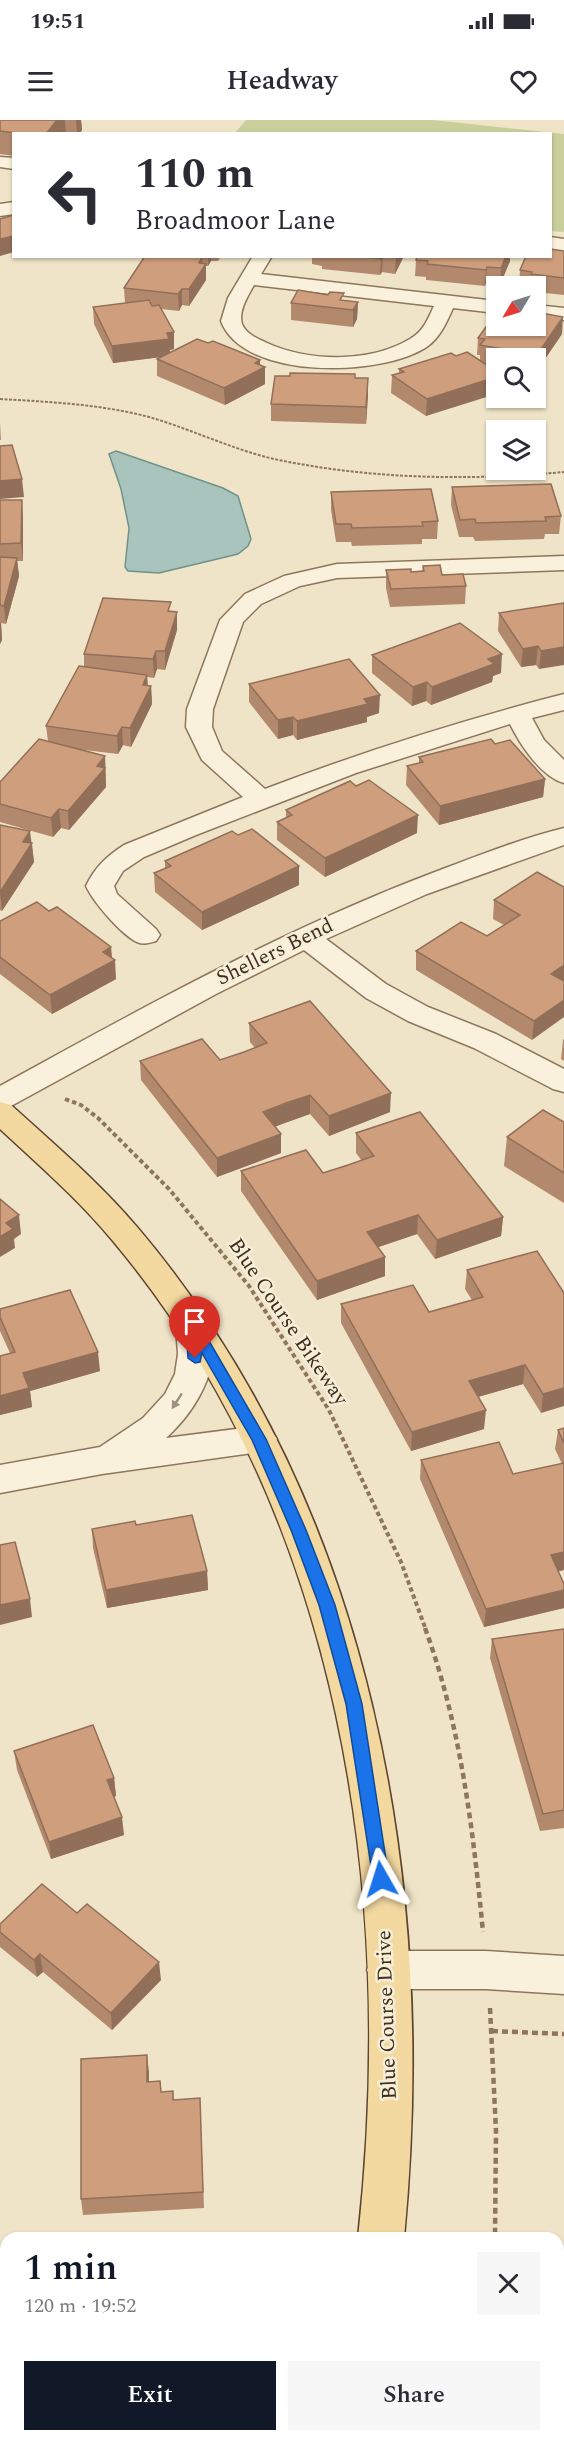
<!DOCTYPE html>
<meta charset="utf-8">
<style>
body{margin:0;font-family:Spectral,serif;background:#f7f7f7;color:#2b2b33;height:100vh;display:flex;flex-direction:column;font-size:22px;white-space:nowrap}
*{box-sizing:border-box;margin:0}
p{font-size:20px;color:#7c7c81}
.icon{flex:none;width:33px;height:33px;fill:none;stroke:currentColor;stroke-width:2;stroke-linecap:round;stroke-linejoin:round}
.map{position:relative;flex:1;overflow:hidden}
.drawer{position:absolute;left:0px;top:2112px;width:564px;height:210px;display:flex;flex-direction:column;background:#fff;border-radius:18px 18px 0 0;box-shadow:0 2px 4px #0004}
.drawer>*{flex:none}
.top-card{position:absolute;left:12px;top:12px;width:540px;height:126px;border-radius:0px;box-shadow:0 2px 4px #0004;background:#fff;color:#2b2b33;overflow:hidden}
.needle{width:39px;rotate:232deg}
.controls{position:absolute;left:486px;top:156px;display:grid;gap:12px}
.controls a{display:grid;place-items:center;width:60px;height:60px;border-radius:0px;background:#fff;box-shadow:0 2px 4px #0004;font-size:30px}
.pin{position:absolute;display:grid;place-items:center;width:51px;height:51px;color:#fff;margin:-62px -26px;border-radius:50% 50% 50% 0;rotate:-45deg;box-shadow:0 0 6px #0007}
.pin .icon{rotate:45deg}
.me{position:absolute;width:66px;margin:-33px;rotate:354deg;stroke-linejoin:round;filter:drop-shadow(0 0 4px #0008)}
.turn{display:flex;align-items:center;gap:21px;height:126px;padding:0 24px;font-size:27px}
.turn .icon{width:78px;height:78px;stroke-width:2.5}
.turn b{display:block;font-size:42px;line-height:51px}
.round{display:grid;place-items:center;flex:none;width:63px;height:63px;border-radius:0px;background:#f7f7f7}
.overview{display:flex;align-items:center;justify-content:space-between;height:102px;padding:0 24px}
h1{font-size:36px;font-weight:600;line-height:45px;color:#111827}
.cta{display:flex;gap:12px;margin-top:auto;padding:12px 24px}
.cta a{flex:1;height:69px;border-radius:0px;background:#111827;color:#fff;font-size:24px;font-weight:600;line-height:69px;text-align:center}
.cta a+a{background:#f7f7f7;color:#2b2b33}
.status{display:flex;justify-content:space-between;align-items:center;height:42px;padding:0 30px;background:#fff;direction:ltr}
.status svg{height:16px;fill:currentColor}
header{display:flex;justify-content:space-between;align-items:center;height:78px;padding:0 24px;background:#fff;font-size:27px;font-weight:600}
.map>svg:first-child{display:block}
.green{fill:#c9cf9b}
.water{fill:#a9c4bc;stroke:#6f938a;stroke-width:1.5}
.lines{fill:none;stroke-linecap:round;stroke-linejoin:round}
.minor-casing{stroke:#8d765c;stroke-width:3}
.major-casing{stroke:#5b4430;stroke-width:3}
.path-far2{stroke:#8d765c;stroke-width:2;stroke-dasharray:3 1.5;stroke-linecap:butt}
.path-far1{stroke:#8d765c;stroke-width:4;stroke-dasharray:4.5 3;stroke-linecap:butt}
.path{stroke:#8d765c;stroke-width:4.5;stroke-dasharray:6 4;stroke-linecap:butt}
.minor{fill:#faf1dc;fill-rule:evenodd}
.major{fill:#f3d9a0;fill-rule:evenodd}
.wall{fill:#b2896c}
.shaded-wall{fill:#916f58}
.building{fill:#cf9f7d;stroke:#916f58;stroke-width:1.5}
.oneway{fill:#9c907e}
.route{fill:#1a73e8;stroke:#114b97;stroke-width:1.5}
.labels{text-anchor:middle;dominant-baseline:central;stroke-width:5;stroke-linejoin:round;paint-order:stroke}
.street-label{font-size:21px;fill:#3d2e20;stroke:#f7eed8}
</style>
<div class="status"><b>19:51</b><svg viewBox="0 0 49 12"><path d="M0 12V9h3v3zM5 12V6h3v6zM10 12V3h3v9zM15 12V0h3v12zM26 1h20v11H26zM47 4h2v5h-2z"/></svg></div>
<header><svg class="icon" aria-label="menu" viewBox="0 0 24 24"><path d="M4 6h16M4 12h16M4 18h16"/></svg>Headway<svg class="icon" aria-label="heart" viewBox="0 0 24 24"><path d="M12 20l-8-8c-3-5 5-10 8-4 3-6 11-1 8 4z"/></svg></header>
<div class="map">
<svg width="564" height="2322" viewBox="0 0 564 2322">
<rect width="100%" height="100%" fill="#f0e4c8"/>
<path class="green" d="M246 0H432L564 14V112L551 111 550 14 235 13Z"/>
<path class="water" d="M116 331 223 368 238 376 251 419 248 426 238 434 159 453 128 451 125 447 129 408 121 369 109 334Z"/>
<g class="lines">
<defs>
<g id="minor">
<path d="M0 37 14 38V49L0 47Z"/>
<path d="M14 82V94L0 96V84Z"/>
<path d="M550 117 564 119V131L550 129Z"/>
<path d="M253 136H272L261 154 496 181V193L453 188C447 202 440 217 428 226 384 257 243 261 221 201L228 178ZM254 165 434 186C428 199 423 212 410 219 370 243 309 242 267 223 258 219 246 214 242 204 238 191 248 176 254 165Z"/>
<path d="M536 185 564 188V200L536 197Z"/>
<path d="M564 436V450L337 458 300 466 261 484 243 502 213 589 212 607 222 631 265 669C362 632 463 600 564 574V590L532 598 544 620 564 640V663C541 657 520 624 510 604L356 653 196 715 144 737 123 751 114 766 117 774 156 809 160 815 156 821C149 823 144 825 137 822 122 815 93 782 86 766 95 747 107 736 124 725L243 677 202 640 186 607 187 589 220 500 245 474 284 456 337 444Z"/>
<path d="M564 708V725L427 774 326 819 386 864 428 887 496 914 564 949V972L553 969 474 928 408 901 366 878 304 830 216 874 11 986 0 989V966C142 888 284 809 435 752 477 736 520 719 564 708Z"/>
<path d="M193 1194 205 1197C228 1239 197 1290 166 1318L259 1306 271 1310 277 1319 271 1328 259 1332 102 1354 0 1373V1345L100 1327 143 1298 165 1274 175 1254 178 1234 176 1206 181 1197Z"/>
<path d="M388 1831H486L564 1836V1874L486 1869H388L373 1864 367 1850 373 1836Z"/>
</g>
<g id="major">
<path d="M0 982 11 985C54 1024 99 1062 137 1107 373 1385 438 1764 404 2118H358C396 1773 342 1394 113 1121 79 1080 39 1045 0 1009Z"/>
<path d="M328 2316H376L375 2322H327Z"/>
</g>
</defs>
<use href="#minor" class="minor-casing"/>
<use href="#major" class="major-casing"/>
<path class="path-far2" d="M0 279C50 282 100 284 149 297 191 309 231 329 274 339 368 359 468 361 564 352"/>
<path class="path-far1" d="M65 979 81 985 98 998 169 1069 249 1166 329 1290 401 1442 426 1510"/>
<g class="path">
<path d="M425 1508C461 1606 473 1710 483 1812"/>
<path d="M490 1888 496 2011 495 2118"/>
<path d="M492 1911 564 1914"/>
<path d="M472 2322 473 2316"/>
</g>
<use href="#minor" class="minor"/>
<use href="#major" class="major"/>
</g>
<g class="wall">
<path d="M0 0H81L82 10 79 14H14V36L0 34Z"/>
<path d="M564 131V175L536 172V166H519L520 150Z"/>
<path d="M145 136H221L218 141H211L208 146H206V160L189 186 182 185 179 191 161 189 174 212V229L170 230V232L208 223 260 240V245L265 247V264L225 285 157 256V239L161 237 113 243 94 204 93 187 125 183 124 168Z"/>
<path d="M312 136H404L395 154 382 152 380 155 322 149V146L312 144Z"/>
<path d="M416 140 510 141 500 165 486 163 485 166 426 160V157L415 156Z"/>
<path d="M344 180 358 182 357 199 353 207 291 200V183Z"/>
<path d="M562 214 536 252V238H496V245L484 243 426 296 391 273 392 255 399 253V249L456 236 480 240V235H477L478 218Z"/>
<path d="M355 258 368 275 366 304 271 301V284Z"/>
<path d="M0 303 1 320H0Z"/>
<path d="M452 367 561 396 559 414H545L544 419 475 421 473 417H459L451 385Z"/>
<path d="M331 372 438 401 437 419H422V424L352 426 351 422H336L331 390Z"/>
<path d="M0 380 23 397V441H17L19 456 6 504 1 503 2 520 0 524Z"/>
<path d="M423 446 466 466 465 484 390 487 386 468V450L411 452 422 451Z"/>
<path d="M564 483 539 549 536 545 521 547 498 511 499 493Z"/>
<path d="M171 491 177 510 165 550 157 549 154 558 147 557 148 565 151 566 152 584 131 627 123 625 118 634 76 629 105 636 106 667 69 710 61 708 53 717 0 702V662L48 621 46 606 84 547V534Z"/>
<path d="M372 535 501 553 493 556 492 562 431 585 426 581 412 586 372 553Z"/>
<path d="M249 564 379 593 367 597V602L297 620 293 615 278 619 249 582Z"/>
<path d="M495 624 545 659 543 677 439 705 406 665 407 646 419 643V637Z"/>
<path d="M286 690 417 713 325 757 277 720V702L286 698Z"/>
<path d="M0 705 32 723 34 742 2 791 0 790Z"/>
<path d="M238 715 299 746V765L202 810 155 772 154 753 165 749V741Z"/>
<path d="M564 767 532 920 416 850V831L487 816 504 805 493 799 494 780Z"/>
<path d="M49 791 111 827 112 838 116 859 52 894 0 854V801Z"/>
<path d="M249 903 390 992 329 1016 310 994 286 1002 275 1007 281 1033 217 1057 141 960 140 941 220 940 255 928 250 922Z"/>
<path d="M564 919V941L561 939 563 920Z"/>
<path d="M564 1002V1083L504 1046 507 1017Z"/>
<path d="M356 1013 503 1097 501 1116 435 1139 417 1114 378 1127 385 1137V1156L317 1180 241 1071V1051L323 1053 362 1041 356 1033Z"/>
<path d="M467 1150 564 1173 541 1293 523 1264 478 1277 484 1309 411 1331 341 1203V1184L429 1192 472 1180 465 1169Z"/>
<path d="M0 1189 100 1251 30 1271 32 1287 0 1295V1236L10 1233 0 1211Z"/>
<path d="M564 1308V1450L558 1451 564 1488 484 1507 420 1359 421 1340 513 1354 562 1344 555 1329 558 1310Z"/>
<path d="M136 1405 207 1451 208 1470 107 1488 93 1428 92 1409Z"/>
<path d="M564 1509V1708L540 1711 490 1538 492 1519Z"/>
<path d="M14 1631 114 1658 116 1676 114 1677 124 1715 51 1739 17 1650Z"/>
<path d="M0 1804 161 1860 112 1910 43 1852 37 1857 0 1827Z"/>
<path d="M149 1952V1962L161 1972 173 1971 174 1980 200 1978 204 2088 83 2095 81 2079Z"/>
<path d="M558 2141 564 2142V2299L558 2298Z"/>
<path d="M0 2195 6 2198V2273L0 2271Z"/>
</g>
<g class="shaded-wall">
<path d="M57 0H65L66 14H46Z"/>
<path d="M76 0H81L82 10 79 14H77Z"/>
<path d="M14 116V132L0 136V119Z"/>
<path d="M208 136H211V141L208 146Z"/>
<path d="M383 136 382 152 380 155 381 139Z"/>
<path d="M396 136H404L395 154 396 137Z"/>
<path d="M506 136H510V141L500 165 501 148Z"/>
<path d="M202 137 203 148 206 144V160L189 186V169L199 143Z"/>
<path d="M487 147 486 163 485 166 486 150Z"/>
<path d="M182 169V185L179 191 178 174Z"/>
<path d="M358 182 357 199 353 207V190Z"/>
<path d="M563 197 562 214 536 252 537 235Z"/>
<path d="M174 212V229L170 230V236L113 243 112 226Z"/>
<path d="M260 240V250L265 247V264L225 285 224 268 255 243Z"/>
<path d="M496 257V274L426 296 427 279Z"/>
<path d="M368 258V275L366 304V287Z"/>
<path d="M22 359 24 377 0 379V361Z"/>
<path d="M22 380 23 397V441L21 423Z"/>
<path d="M17 438 19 456 6 504 4 486Z"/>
<path d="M177 492V510L165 550V531Z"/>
<path d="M1 502 2 520 0 524V503Z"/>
<path d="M538 526 536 545 521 547 523 529Z"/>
<path d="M564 527V545L539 549 541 531Z"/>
<path d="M156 531 157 549 154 558 153 539Z"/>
<path d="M502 534 501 553 493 556 492 562 431 585 432 567 488 539Z"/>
<path d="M147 555 148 573 151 566 152 584 131 627 130 608 143 565Z"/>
<path d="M427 562 426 581 412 586 413 567Z"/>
<path d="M380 575 379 593 367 597V602L297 620V601L364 579Z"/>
<path d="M293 597V615L278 619V600Z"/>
<path d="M122 607 123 625 118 634 117 616Z"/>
<path d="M105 636 106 667 69 710 68 691 97 646Z"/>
<path d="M545 659 543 677 439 705 440 686Z"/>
<path d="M59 689 61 708 53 717 51 698Z"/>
<path d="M418 695 417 713 325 757V738Z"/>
<path d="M30 711 34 742 2 791 0 772 23 722Z"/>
<path d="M299 746V765L202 810V792Z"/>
<path d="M111 827 112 842 115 840 116 859 52 894 50 875 103 832Z"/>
<path d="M564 845V863L551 854Z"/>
<path d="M564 880V897L532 920 534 901Z"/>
<path d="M391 973 390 992 329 1016V996Z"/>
<path d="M310 975V994L263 1011V992Z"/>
<path d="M281 1014V1033L217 1057V1038Z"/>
<path d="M19 1095 21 1114 14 1119 15 1128 0 1137V1117L6 1103Z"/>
<path d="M418 1095 417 1114 367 1131V1112Z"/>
<path d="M503 1097 501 1116 435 1139 437 1120Z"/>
<path d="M385 1137V1156L317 1180V1161Z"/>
<path d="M98 1232 100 1251 30 1271 32 1287 0 1295V1276L23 1253Z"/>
<path d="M525 1245 523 1264 467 1280 469 1261Z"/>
<path d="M564 1268V1286L541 1293 543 1274Z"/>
<path d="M486 1290 484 1309 411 1331 412 1312Z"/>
<path d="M564 1432V1450L548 1454 551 1435Z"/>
<path d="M207 1451 208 1470 107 1488 106 1470Z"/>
<path d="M564 1470V1488L484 1507 486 1489Z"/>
<path d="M30 1479 32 1497 0 1505V1485Z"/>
<path d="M114 1658 116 1676 109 1678 107 1660Z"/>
<path d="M122 1697 124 1715 51 1739 49 1722Z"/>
<path d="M40 1834 43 1852 37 1857 34 1840Z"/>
<path d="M159 1842 161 1860 112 1910 111 1893Z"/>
<path d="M147 1935 149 1952V1978L147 1962Z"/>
</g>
<g class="building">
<path d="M0 0H57L46 14H24L0 11Z"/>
<path d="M14 95V116L0 119V99Z"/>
<path d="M550 129 564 131V158L531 154 532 152 520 150 526 136H550Z"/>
<path d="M145 136H194L202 137 199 143 206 144 189 169H182L178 174 124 168Z"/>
<path d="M360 136H382L381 139Z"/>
<path d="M417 136H506L501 148 487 147 486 150 427 144 428 141 416 140Z"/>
<path d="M298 170 328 175 330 172 344 173 340 180 358 182 353 190 291 183Z"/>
<path d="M149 180 152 186 159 185 174 212 167 213 169 219 112 226 93 187Z"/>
<path d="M536 192 563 197 537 235 480 225 485 219 478 218 496 193V206H536Z"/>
<path d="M197 219 208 223 213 221 260 240 255 243 265 247 224 268 157 239Z"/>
<path d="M467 232 496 251V257L427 279 392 255 404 252 399 249 451 233 456 236Z"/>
<path d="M290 253 355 254V258H368L366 287 271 284 275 256H290Z"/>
<path d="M12 325 22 359 0 361V326Z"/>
<path d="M551 364 561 396 545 397 546 401 476 403 475 399 460 400 452 367Z"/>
<path d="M431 369 438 401 422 402 423 406 352 408 351 404H336L331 372Z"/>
<path d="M0 380H22L21 423 0 424Z"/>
<path d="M0 437 17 438 4 486 0 485Z"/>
<path d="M440 445 442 455 463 454 466 466 391 469 386 450 411 449V452L424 451 423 446Z"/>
<path d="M103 478 171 482 168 491 177 492 165 531H156L153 539 84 534Z"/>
<path d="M564 483V527L541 531 538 526 523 529 499 493Z"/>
<path d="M460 503 502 534 488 539 494 544 432 567 427 562 413 567 372 535Z"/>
<path d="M349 539 380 575 364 579 368 584 297 601 293 597 278 600 249 564Z"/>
<path d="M79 546 147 555 143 565 151 566 130 608 122 607 117 616 46 606Z"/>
<path d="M39 619 105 636 97 646 105 648 68 691 59 689 51 698 0 684V662Z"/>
<path d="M491 619 495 624 510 620 545 659 440 686 407 646 423 642 419 637Z"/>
<path d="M369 660 418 695 325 738 277 702 292 695 286 690 317 676 350 661 356 666Z"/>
<path d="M0 705 30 711 23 722 32 723 0 772Z"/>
<path d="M252 709 299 746 202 792 154 753 171 746 165 741 199 726 232 711 238 715Z"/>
<path d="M537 752 564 767V845L551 854 564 861V880L534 901 416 831 461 802 487 816 520 795 494 780Z"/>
<path d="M37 782 49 791 57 787 111 827 103 832 115 840 50 875 0 837V801Z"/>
<path d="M310 881 391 973 329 996 310 975 286 983 263 992 281 1014 217 1038 140 941 202 919 220 940 244 932 267 923 249 903Z"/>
<path d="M543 990 564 1002V1053L507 1017Z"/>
<path d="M420 992 503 1097 437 1120 418 1095 367 1112 385 1137 317 1161 241 1051 306 1030 323 1053 348 1045 374 1036 356 1013Z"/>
<path d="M0 1079 19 1095 6 1103 13 1109 0 1117Z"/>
<path d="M537 1131 564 1173V1268L543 1274 525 1245 469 1261 486 1290 412 1312 341 1184 413 1165 429 1192 483 1177 467 1150Z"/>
<path d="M70 1170 98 1232 23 1253 29 1268 0 1276V1236L15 1232 0 1197V1189Z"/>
<path d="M564 1308V1323L558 1310Z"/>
<path d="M499 1322 513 1354 564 1343V1432L551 1435 564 1464V1470L486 1489 421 1340Z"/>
<path d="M192 1395 207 1451 106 1470 92 1409 135 1401 136 1405Z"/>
<path d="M15 1422 30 1479 0 1485V1425Z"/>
<path d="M564 1509V1690L543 1694 492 1519Z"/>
<path d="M93 1605 114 1658 107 1660 122 1697 49 1722 14 1631Z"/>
<path d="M42 1764 77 1793 87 1784 159 1842 111 1893 40 1834 34 1840 0 1812V1804Z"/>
<path d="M147 1935V1962L160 1961 161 1972 173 1971V1980L200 1978 203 2072 81 2079V1939Z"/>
<path d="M558 2141 564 2142V2284L558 2283Z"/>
<path d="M0 2195 6 2198V2260L0 2258Z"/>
</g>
<defs><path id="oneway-solid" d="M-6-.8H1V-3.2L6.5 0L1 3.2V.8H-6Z" transform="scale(1.5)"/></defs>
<use class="oneway" href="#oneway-solid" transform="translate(177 1281) rotate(123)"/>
<path class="route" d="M193 1201 198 1202 266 1319 306 1410 335 1485 362 1584 389 1759 387 1764 381 1766 375 1764 373 1759 346 1584 319 1485 291 1410 252 1320 202 1233 200 1242 195 1243 188 1238 186 1206Z"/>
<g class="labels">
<g class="street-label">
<text transform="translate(275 832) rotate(-26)">Shellers Bend</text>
<text transform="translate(288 1202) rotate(56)">Blue Course Bikeway</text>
<text transform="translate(387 1895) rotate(-92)">Blue Course Drive</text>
</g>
</g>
</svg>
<div class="controls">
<a><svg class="needle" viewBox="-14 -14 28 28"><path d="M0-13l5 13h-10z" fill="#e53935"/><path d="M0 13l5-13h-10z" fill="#7c7c81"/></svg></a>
<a><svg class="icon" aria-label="search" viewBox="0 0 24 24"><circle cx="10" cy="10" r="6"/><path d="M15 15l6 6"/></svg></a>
<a><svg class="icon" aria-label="layers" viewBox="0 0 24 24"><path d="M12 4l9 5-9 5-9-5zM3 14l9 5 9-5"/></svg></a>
</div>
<div class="pin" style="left:195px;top:1238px;background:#d93025"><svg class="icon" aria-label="arrive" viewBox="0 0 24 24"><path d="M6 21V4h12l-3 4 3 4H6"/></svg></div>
<svg class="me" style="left:381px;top:1759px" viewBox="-20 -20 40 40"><path d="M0-17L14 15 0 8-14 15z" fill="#1a73e8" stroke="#fff" stroke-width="4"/></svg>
<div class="top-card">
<div class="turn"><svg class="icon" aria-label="left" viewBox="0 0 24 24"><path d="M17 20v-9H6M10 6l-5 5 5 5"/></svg><div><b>110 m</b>Broadmoor Lane</div></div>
</div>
<section class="drawer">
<div class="overview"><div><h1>1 min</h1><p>120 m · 19:52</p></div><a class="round"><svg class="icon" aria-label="close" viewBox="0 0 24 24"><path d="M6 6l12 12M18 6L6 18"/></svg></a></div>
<div class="cta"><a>Exit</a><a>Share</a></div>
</section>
</div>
